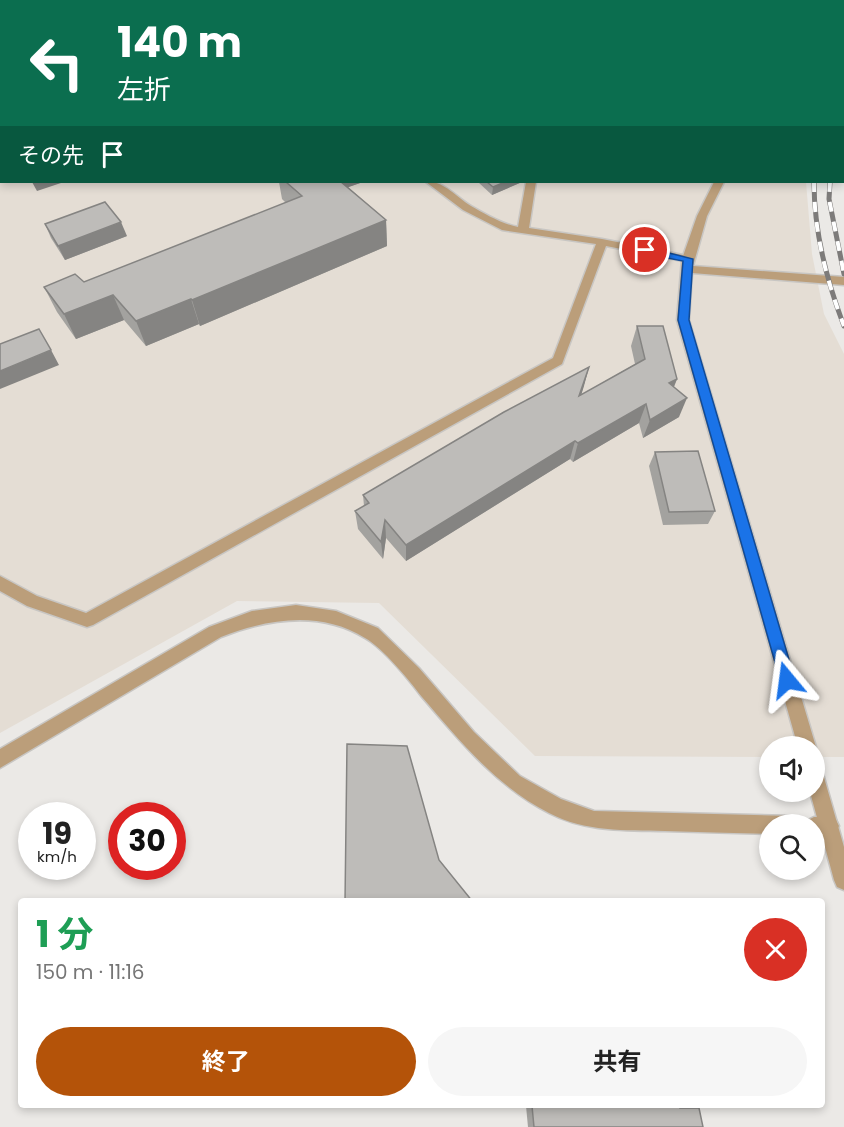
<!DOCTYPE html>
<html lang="ja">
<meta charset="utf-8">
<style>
body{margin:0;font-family:Poppins,"Noto Sans JP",sans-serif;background:#f6f6f6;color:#222;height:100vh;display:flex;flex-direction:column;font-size:22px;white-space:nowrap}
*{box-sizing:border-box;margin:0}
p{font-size:20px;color:#767676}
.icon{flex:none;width:33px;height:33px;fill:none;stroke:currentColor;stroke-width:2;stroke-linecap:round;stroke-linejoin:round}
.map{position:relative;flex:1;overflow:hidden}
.sheet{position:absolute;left:18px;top:898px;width:807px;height:210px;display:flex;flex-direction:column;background:#fff;border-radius:6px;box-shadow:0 3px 9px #0003}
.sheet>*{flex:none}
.hud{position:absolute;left:0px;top:0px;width:844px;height:183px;box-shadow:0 3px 9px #0003;background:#0b6e4f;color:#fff;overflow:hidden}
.fabs{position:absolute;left:759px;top:736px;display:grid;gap:12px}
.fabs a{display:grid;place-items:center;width:66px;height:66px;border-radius:50%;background:#fff;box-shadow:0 3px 9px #0003;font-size:30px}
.speed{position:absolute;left:18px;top:802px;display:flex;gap:12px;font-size:30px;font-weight:700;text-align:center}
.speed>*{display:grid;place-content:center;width:78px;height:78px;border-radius:50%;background:#fff;box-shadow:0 3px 9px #0003;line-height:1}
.speed small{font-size:15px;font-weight:400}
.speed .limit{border:9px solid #d22;background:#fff;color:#111}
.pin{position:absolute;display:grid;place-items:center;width:51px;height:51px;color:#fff;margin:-26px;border:3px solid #fff;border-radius:50%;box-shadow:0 2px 6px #0007}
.me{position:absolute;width:66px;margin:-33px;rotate:344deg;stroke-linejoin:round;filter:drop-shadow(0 0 4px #0008)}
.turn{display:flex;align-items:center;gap:21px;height:126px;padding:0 18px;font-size:27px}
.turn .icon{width:78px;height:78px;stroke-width:2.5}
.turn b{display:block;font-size:42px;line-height:51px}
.then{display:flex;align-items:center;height:57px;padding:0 18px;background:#0003;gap:12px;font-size:22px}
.round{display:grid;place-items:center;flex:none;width:63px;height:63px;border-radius:32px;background:#f6f6f6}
.head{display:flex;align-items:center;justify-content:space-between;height:102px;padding:0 18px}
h1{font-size:36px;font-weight:700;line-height:45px;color:#1e9e55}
.cta{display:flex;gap:12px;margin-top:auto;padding:12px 18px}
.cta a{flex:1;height:69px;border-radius:36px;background:#b45309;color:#fff;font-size:24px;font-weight:700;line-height:69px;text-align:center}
.cta a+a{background:#f6f6f6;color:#222}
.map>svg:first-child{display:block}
.built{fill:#e4ddd4}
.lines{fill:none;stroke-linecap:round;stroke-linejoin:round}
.lane-casing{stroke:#c8c6c3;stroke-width:3}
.street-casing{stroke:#c8c6c3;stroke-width:3}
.lane{fill:#bb9e7a;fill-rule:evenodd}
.street{fill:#bb9e7a;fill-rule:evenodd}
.rail-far1-casing{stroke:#7d7b7a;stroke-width:4.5}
.rail-casing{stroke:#7d7b7a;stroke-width:5}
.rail-far1{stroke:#fff;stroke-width:3;stroke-dasharray:8;stroke-linecap:butt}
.rail{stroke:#fff;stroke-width:4;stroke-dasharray:10;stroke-linecap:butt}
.wall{fill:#a3a29f}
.shaded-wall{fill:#858482}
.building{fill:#bebcb9;stroke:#858482;stroke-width:1.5}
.route{fill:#1a73e8;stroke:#114b97;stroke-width:1.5}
</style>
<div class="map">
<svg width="844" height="1127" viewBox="0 0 844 1127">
<rect width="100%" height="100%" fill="#ebe9e6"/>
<path class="built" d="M0 0H844L843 49V2H2V182H806L812 254 824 314 844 354V757H815L814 747H770L769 757 535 756 379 603 237 601 0 733Z"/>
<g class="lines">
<defs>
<g id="lane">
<path d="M321 0H333L319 2Z"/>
<path d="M2 86V92L0 93V87Z"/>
<path d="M426 182C443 180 456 197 471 206 485 214 502 224 518 227L526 182H536L529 228 602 239 688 256 694 259 688 262 606 246 562 364 93 625 87 627 27 606 0 591V576L37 596 86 613 553 358 596 244 502 230 463 210Z"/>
<path d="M296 605 336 611 378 628 419 668 474 732 520 776 561 799 594 811 792 816 798 819 801 825H770V834C735 833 700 832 665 831 625 830 585 832 549 813 496 786 460 741 422 697 409 680 383 648 365 638 320 610 267 619 221 637L0 768V749L209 627 252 611Z"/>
<path d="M814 817H830L836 820 839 826 836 832 830 835H814V825H805L808 820Z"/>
</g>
<g id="street">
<path d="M834 0H842L833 2Z"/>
<path d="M714 182H724L707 216 693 266 844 277V285L692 273 689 320 816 747 814 750V747H798L677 320 682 259 697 216Z"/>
<path d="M814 765 820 768 823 774 844 847V890L837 887 834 880 810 792H814Z"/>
</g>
</defs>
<use href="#lane" class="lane-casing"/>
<use href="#street" class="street-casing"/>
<use href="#lane" class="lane"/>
<use href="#street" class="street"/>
<defs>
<g id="rail-far1">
<path d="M51 2 57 0"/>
<path d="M843 102 844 99"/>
</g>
<g id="rail">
<path d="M814 182C814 232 826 279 844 326"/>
<path d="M830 182 829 199 844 274"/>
</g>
</defs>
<use href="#rail-far1" class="rail-far1-casing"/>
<use href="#rail" class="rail-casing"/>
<use href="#rail-far1" class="rail-far1"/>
<use href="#rail" class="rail"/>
</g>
<g class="wall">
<path d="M476 0H516L517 2H476Z"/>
<path d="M279 182H363L348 187 386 220 387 246 200 326 199 324 146 346 124 320 76 339 57 312 44 287 84 282 286 203 282 199Z"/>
<path d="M478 182H522L492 195Z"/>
<path d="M45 224 127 236 65 260 51 238Z"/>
<path d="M637 326 677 379 674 387 679 417 643 438 639 423 573 462 570 459 406 561 386 538 383 559 358 529 355 511 364 506 363 495 589 367 581 395 635 364 631 346Z"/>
<path d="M655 452 715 511 708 524 663 525 649 466Z"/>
<path d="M526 1106H691L699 1108 703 1127H528Z"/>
</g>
<g class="shaded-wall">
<path d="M32 182H61V183L37 191Z"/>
<path d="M333 182H363L346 188Z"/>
<path d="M505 182H522L492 195 493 187Z"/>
<path d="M386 220 387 246 200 326 192 300Z"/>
<path d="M121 222 127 236 65 260 58 246Z"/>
<path d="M113 295 124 320 76 339 64 314Z"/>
<path d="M191 299 199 324 146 346 136 321Z"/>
<path d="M51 350 59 365 0 389V371Z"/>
<path d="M589 367 584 386 575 415 579 396Z"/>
<path d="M677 379 669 398V383Z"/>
<path d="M687 398 679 417 643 438 650 420Z"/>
<path d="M646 404 639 423 573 462 578 443Z"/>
<path d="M575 441 570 459 406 561V545Z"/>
<path d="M385 520 386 538 383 559 381 542Z"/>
</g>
<g class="building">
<path d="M312 0H319L321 2H312Z"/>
<path d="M338 0H346L349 2H333Z"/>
<path d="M486 0H516L517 2H487Z"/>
<path d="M0 121H2V133L0 131Z"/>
<path d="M286 182H341L386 220 192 300 191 299 136 321 113 295 64 314 44 287 75 274 84 282 302 196Z"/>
<path d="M487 182H505L493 187Z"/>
<path d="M105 202 121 222 58 246 45 224Z"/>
<path d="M637 326H663L677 379 669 383 687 398 650 420 646 404 578 443 575 441 406 545 385 520 381 542 355 511 369 503 363 495 504 412 589 367 579 396 645 359Z"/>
<path d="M39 329 51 350 0 371V344Z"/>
<path d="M698 451 715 511 669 512 655 452Z"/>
<path d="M347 744 407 746 439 860 473 902H345Z"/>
<path d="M532 1106 640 1107V1106H680V1108H699L703 1127H534Z"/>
</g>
<path class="route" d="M645 247 693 259 689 320 795 680 793 685 787 687 782 685 780 680 678 320 683 261 642 253V248Z"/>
</svg>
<div class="fabs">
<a><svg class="icon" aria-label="sound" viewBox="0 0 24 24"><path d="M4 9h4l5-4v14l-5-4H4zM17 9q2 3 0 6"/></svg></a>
<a><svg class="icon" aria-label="search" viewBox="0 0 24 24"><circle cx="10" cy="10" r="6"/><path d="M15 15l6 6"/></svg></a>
</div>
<div class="speed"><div>19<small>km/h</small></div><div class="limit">30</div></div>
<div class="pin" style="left:645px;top:250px;background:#d93025"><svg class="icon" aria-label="arrive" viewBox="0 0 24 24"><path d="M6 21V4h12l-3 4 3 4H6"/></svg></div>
<svg class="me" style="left:787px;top:680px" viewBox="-20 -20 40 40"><path d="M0-17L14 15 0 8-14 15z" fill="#1a73e8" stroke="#fff" stroke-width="4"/></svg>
<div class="hud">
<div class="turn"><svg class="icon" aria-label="left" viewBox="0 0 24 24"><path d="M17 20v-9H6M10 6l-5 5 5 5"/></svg><div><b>140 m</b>左折</div></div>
<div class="then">その先<svg class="icon" aria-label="arrive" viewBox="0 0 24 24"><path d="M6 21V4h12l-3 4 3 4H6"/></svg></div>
</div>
<section class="sheet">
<div class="head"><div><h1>1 分</h1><p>150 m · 11:16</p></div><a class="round" style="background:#d93025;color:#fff"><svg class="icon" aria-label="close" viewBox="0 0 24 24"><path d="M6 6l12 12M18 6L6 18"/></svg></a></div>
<div class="cta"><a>終了</a><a>共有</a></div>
</section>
</div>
